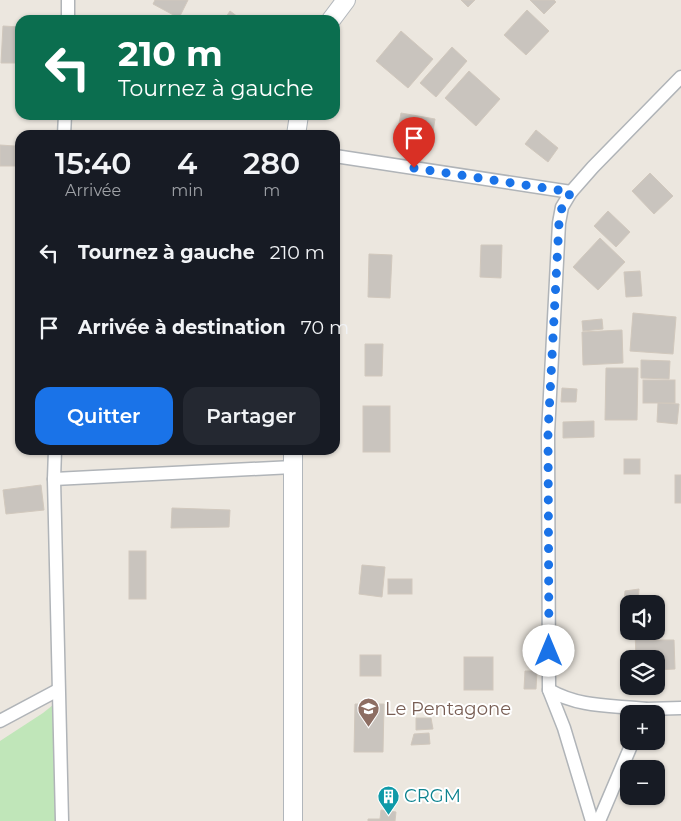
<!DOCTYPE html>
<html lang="fr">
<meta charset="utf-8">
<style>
body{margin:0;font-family:Montserrat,sans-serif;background:#242831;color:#f1f3f6;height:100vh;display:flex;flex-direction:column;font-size:19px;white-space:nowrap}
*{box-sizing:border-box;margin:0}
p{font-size:16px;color:#9ea1a6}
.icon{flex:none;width:28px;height:28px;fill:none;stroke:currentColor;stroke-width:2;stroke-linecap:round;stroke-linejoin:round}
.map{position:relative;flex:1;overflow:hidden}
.drawer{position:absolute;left:15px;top:130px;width:325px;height:325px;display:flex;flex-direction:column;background:#171b24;border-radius:15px;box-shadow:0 1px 4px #0004}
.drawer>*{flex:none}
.guide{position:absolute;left:15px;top:15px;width:325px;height:105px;border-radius:15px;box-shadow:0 1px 4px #0004;background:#0b6e4f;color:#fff;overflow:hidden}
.tools{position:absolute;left:620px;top:595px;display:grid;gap:10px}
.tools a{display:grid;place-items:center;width:45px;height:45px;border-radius:10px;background:#171b24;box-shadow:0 1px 4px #0004;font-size:25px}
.pin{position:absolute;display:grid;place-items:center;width:42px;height:42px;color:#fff;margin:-51px -21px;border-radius:50% 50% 50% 0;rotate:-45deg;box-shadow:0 0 5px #0007}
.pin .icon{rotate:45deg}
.me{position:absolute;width:55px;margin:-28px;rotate:0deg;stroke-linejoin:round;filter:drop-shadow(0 0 4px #0008)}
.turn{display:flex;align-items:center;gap:18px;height:105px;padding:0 20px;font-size:22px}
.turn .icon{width:65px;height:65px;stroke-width:2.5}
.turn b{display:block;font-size:35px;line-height:42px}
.eta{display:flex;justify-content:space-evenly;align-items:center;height:85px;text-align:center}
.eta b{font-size:30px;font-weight:600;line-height:35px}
.primary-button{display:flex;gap:10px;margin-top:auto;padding:10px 20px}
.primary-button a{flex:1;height:58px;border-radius:15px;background:#1a73e8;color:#fff;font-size:20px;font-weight:600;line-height:58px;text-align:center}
.primary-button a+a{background:#242831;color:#f1f3f6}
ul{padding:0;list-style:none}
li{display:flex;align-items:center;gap:15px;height:75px;padding:0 20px}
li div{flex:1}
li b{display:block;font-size:19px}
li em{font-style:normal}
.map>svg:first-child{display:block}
.green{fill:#c0e6b9}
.building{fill:#c9c4be;stroke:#d1c8bd}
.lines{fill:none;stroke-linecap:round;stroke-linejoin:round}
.street-casing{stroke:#b0b4b8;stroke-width:15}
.secondary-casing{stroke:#b1b6bb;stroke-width:20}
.street{stroke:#fff;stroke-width:12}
.secondary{stroke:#fff;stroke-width:18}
.route{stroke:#1a73e8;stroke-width:9;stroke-dasharray:0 16.2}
.labels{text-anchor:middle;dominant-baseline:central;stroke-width:4;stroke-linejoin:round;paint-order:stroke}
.education-label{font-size:18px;fill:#785e54;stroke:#fff;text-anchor:start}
.culture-label{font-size:18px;fill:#0d838f;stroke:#fff;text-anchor:start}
</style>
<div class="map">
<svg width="681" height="821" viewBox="0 0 681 821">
<rect width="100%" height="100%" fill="#ece7df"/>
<path class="green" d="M63 697 65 821H0V741L43 713Z"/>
<g class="building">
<path d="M155 0H188L179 18 153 4Z"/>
<path d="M461 0H475L468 7Z"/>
<path d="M530 0H554L556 2 544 14Z"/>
<path d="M527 10 549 31 526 55 504 35Z"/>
<path d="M230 11 242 20H224Z"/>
<path d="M3 26 20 27V63H1Z"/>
<path d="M401 31 433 59 408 88 376 61Z"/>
<path d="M452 47 467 61 436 97 420 83Z"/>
<path d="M469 71 500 99 476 126 445 98Z"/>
<path d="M401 113 435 119 431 145 396 139Z"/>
<path d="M536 130 558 148 548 162 525 144Z"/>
<path d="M0 145 15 146V166H0Z"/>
<path d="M650 173 673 196 654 214 632 191Z"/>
<path d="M608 211 630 232 616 247 594 226Z"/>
<path d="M600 238 625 262 598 290 573 267Z"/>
<path d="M481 245H502L501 278 480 277Z"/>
<path d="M369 254 392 255 390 298 368 297Z"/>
<path d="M640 271 642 296 626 297 624 272Z"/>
<path d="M633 313 676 317 673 354 630 351Z"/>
<path d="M602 319 603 329 583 331 582 321Z"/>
<path d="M622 330 623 363 583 365 582 332Z"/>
<path d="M365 344H383L382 376H365Z"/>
<path d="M641 360 670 361 669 379 641 378Z"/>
<path d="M606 368H638L637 420H605Z"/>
<rect x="643" y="380" width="32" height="23"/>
<path d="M562 388 577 389 576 402H561Z"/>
<path d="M658 403 679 404 677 424 657 422Z"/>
<rect x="363" y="406" width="27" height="46"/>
<path d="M594 421V437L563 438V422Z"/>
<rect x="624" y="459" width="16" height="15"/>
<rect x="675" y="475" width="6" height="28"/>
<path d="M41 485 44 510 6 514 3 490Z"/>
<path d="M172 508 230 510 229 527 171 528Z"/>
<rect x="129" y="551" width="17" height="48"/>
<path d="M362 565 385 567 382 597 359 594Z"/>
<rect x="388" y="579" width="24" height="15"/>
<path d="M639 589 638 604H629V615H623L625 591Z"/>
<path d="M635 631H646L649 640H674L675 669 656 670V659H636Z"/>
<rect x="360" y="655" width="21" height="21"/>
<rect x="464" y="657" width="29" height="33"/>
<path d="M525 671H537L536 689H524Z"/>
<path d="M355 704H384L383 752H354Z"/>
<path d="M416 718H431L433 729 416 730Z"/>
<path d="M429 733 430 744 411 745 414 734Z"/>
<path d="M381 810 396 812 395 821H368V819H380Z"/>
</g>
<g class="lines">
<defs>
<g id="street">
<path d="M68 20V0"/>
<path d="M64 135 65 115"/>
<path d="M335 156 571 192"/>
<path d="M55 450 54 479 62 821"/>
<path d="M54 479 293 467"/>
<path d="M549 690C581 708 611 705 646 709"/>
<path d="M644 714 646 709 681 708"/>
<path d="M0 721 58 690"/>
<path d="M592 821 564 728 549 690 548 433 559 223 562 207 571 192 593 167 681 77"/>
<path d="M599 821 633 741"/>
</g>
<g id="secondary">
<path d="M331 20 346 0"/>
<path d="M296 135 299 115"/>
<path d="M293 821V450"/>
</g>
</defs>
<use href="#street" class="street-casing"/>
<use href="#secondary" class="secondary-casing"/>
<use href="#street" class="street"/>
<use href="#secondary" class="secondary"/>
</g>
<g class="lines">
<path class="route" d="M414 168 571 192 562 207 559 223 548 433 549 651"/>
</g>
<defs>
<symbol id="university-pin" viewBox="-11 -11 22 30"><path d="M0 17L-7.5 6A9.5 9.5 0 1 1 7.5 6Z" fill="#8d6e63" stroke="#fff"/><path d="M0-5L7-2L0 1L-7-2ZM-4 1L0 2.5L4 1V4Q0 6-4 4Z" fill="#fff"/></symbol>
<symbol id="building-pin" viewBox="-11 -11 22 30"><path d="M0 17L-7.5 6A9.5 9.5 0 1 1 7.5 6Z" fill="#0f9aa8" stroke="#fff"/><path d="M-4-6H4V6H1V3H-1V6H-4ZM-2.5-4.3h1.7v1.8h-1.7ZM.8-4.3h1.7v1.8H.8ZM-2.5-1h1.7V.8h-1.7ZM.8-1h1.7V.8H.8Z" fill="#fff"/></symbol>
</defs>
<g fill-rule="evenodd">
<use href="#university-pin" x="356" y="696" width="25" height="34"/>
<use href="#building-pin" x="376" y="784" width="25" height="34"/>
</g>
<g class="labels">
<g class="education-label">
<text x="385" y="709">Le Pentagone</text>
</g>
<g class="culture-label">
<text x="404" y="796">CRGM</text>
</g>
</g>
</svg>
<div class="tools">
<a><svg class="icon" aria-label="sound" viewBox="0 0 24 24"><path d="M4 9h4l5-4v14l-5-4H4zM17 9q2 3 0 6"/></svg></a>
<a><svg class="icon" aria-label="layers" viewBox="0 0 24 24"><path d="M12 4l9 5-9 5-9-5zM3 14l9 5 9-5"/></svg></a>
<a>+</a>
<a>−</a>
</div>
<div class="pin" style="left:414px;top:168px;background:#d93025"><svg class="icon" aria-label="arrive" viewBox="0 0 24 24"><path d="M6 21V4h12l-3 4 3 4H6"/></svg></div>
<svg class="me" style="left:549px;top:651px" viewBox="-20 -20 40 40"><circle r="19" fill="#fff"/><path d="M0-13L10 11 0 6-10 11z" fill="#1a73e8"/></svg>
<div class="guide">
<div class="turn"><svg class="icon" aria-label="left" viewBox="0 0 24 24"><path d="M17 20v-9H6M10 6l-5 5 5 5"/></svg><div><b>210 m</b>Tournez à gauche</div></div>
</div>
<section class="drawer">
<div class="eta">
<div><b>15:40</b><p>Arrivée</p></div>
<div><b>4</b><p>min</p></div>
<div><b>280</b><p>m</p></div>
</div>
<ul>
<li><svg class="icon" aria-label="left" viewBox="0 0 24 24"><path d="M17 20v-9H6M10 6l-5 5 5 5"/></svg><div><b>Tournez à gauche</b></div><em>210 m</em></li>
<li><svg class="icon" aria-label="arrive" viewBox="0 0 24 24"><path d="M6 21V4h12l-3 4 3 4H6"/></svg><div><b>Arrivée à destination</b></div><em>70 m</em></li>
</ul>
<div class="primary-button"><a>Quitter</a><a>Partager</a></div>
</section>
</div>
